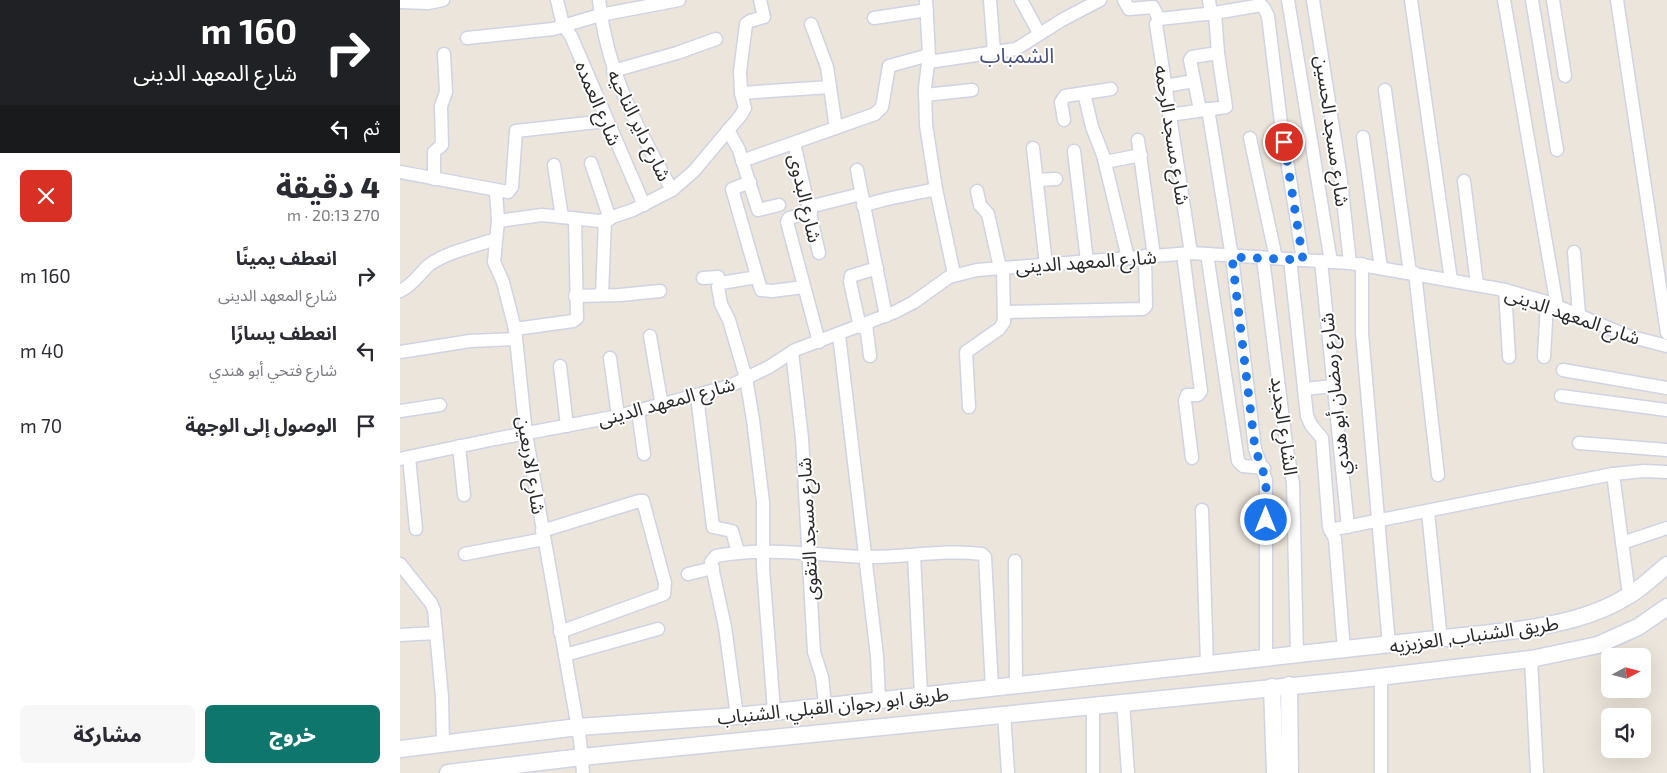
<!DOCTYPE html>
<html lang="ar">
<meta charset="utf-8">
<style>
body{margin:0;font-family:"Exo 2","Noto Sans Arabic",sans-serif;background:#f7f7f7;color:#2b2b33;direction:rtl;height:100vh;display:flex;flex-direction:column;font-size:19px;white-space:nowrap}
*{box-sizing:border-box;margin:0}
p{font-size:16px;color:#7c7c81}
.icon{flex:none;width:28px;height:28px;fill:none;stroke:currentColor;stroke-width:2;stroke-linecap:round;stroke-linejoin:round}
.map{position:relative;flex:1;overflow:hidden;direction:ltr}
.panel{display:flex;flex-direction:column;background:#fff;width:400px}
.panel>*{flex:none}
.top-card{background:#202124;color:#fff;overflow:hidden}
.needle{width:32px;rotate:83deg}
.fabs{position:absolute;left:1201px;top:648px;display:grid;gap:10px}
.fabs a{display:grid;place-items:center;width:50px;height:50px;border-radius:8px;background:#fff;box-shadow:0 5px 20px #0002;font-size:25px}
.pin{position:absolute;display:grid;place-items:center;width:42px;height:42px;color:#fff;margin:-21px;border:2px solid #fff;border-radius:50%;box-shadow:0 1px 5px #0007}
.me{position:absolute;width:55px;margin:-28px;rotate:0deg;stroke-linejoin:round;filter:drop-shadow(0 0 4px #0008)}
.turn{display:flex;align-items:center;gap:18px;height:105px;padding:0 20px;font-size:22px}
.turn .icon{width:65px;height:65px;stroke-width:2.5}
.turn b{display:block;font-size:35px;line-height:42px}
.then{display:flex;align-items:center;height:48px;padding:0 20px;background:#0003;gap:10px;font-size:19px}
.round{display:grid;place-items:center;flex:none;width:52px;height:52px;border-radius:8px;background:#f7f7f7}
.head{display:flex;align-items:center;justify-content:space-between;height:85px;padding:0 20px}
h1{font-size:30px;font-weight:800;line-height:38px}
.action{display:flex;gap:10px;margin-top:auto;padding:10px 20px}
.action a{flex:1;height:58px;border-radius:8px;background:#0f766e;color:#fff;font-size:20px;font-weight:800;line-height:58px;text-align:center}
.action a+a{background:#f7f7f7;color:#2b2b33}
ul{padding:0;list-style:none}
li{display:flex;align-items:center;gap:15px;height:75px;padding:0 20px}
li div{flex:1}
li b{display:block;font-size:19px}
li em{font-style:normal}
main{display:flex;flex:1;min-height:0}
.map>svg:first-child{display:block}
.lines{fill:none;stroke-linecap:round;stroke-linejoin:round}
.minor-casing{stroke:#d0d3e3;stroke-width:15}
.tertiary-casing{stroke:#d0d3e3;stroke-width:19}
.minor{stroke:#fff;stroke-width:12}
.tertiary{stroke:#fff;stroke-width:16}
.route{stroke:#1a73e8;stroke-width:9;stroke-dasharray:0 16.2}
.labels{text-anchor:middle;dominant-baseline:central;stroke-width:4;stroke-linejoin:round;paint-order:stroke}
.street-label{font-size:19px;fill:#292929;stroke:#fff}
.quarter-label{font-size:21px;fill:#49507b;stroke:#fff}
</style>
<main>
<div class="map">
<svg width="1267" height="773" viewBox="0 0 1267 773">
<rect width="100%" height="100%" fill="#ece5db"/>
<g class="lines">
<defs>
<g id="minor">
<path d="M157 0 163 25 171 36 244 205"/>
<path d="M199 0C207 73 237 128 272 190"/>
<path d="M360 0 364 17 350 21 346 24 340 72 341 93 430 87"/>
<path d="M526 0 529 55 525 88 526 125 536 189 554 274"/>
<path d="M590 0 594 52"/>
<path d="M621 0 639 33"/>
<path d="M724 0 729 9 753 7 759 19"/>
<path d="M809 0 811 14"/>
<path d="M888 0 931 262"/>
<path d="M913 0 940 172 950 263"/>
<path d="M1011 0 1051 280"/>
<path d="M1104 0 1157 306"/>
<path d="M1132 0 1157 150"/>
<path d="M1153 0 1165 76"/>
<path d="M1217 0 1267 333"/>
<path d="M0 2 28 3 43 0"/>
<path d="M474 18 527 10"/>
<path d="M759 19 756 24 791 253"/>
<path d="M759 19 815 13"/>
<path d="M411 24 427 67 436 128"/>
<path d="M67 38 153 29 200 15 279 0"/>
<path d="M529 62 616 49 662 20 700 0"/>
<path d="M213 71 277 53 316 39"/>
<path d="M765 86 794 81"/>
<path d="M985 90 1010 273"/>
<path d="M684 93 692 127 703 155 728 258"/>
<path d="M525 95 572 90"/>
<path d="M808 109 832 257 855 449 866 480V658"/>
<path d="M800 110 790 60 792 57 818 53 815 13 861 5 864 8 868 16 881 123 903 260"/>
<path d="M769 115 826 107 818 53"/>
<path d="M664 120 661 102 665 96 711 89"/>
<path d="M328 130 339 150 358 210 379 205"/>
<path d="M963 137 981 268"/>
<path d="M850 138 876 258"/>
<path d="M738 140 754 256"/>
<path d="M394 143 419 253"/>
<path d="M633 148 646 265"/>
<path d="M674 151 687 261"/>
<path d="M342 161 475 114 482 107 489 66 529 55"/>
<path d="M705 162 741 155"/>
<path d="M191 163 210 219"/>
<path d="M154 165 162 217"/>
<path d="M457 170 486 316"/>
<path d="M0 172 108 192 112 187 116 131 206 121"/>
<path d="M34 179V152L42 145 41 106 46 92 44 54"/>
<path d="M637 180 656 179"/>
<path d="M1064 181 1077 284"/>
<path d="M350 182 332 189 361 290 372 291 404 287"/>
<path d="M577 191 580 205 588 214 600 268"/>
<path d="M96 192 98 221 94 262 103 282 115 329 126 434 180 740 183 773"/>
<path d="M463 206C487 197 511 195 536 189"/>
<path d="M409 207 461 194"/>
<path d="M411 212 389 218 387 222 419 342"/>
<path d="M98 221 142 215 200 221 233 210 272 190 294 171 341 115 345 108 341 93"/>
<path d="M1174 252 1179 314"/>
<path d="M783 254 801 391 798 395H787L785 401 792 458"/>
<path d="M807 254 838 461 843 466 864 468"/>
<path d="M863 258 886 444 893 483 897 655"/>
<path d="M890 259 907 416 911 425 922 438 929 527 935 539 944 650"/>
<path d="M921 261 948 527"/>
<path d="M962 264V333L989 645"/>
<path d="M1015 273 1038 475"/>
<path d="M357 277 321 283 318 287 321 304 329 320 346 378 353 420 363 502V568L374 711"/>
<path d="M303 278 318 277 321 283"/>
<path d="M1105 290 1109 357"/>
<path d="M0 291C13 285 19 274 29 265 47 252 75 246 96 239"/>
<path d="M202 295 205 220"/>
<path d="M175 296 220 295 260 291"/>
<path d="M604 312 743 309 746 306 745 256"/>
<path d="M466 324 470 356"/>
<path d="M460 327 450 282 451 276 477 268"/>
<path d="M115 329 173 321 177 318 175 219"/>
<path d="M439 335 477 656 479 699"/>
<path d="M250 336 262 406"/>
<path d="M0 352 70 341 115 339"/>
<path d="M392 352 402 438 414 652 422 677 425 705"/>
<path d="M1144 357 1147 302"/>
<path d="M210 358 218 416"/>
<path d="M160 366 167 426"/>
<path d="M1163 370 1267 388"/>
<path d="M904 389 933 386"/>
<path d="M297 396 313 527 332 531 338 552"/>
<path d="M1161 396 1267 410"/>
<path d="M569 407 566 352 599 329 604 322 603 268"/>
<path d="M0 411 40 405"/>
<path d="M238 412 244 454"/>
<path d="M1179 443 1267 450"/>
<path d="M59 446 64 495"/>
<path d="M9 457 16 529"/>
<path d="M0 459 95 439 218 416 330 386 369 367 395 350 495 312 514 302 549 277 577 270 791 253 950 263 1105 290 1147 302 1228 336 1267 346"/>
<path d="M1213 474 1229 595"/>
<path d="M802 510 807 664"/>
<path d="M1028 512 1041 640"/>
<path d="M930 530 1213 474 1244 471 1267 472"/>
<path d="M142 531 239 501H243L265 583 264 594 160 632"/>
<path d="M1222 543 1267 528"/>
<path d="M65 554 144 539"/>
<path d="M514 555 521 695"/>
<path d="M615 561 616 685"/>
<path d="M0 564 31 603 34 610 42 697 43 744"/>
<path d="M288 574 313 568"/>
<path d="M0 635 36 633"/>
<path d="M165 655 258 629"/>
<path d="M1131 659 1137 773"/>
<path d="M723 702 728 773"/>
<path d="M604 713 608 773"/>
<path d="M337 716 325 627 311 562 316 556C366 547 415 555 464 557 503 558 544 549 582 554L585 557 592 688"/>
<path d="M693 773V704"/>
<path d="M981 773V677"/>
</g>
<g id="tertiary">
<path d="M889 685 890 773"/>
<path d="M872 687 875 773"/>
<path d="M0 749 178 727 337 716 1118 630C1157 624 1194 617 1228 596 1242 588 1254 576 1267 565"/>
<path d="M48 773 182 757 953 680 1131 659 1198 645 1238 627 1267 607"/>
</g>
</defs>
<use href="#minor" class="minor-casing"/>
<use href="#tertiary" class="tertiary-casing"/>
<use href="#minor" class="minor"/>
<use href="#tertiary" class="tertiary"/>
</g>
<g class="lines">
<path class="route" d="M866 520V480L855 448 832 257 903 260 884 142"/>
</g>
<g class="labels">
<g class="street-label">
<text transform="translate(199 103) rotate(67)">شارع العمده</text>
<text transform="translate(240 125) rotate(64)">شارع داير الناحيه</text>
<text transform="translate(933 131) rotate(82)">شارع مسجد الحسين</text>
<text transform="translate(773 135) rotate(81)">شارع مسجد الرحمه</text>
<text transform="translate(406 198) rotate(77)">شارع البدوى</text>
<text transform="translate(686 261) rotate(-4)">شارع المعهد الدينى</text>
<text transform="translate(1173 315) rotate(19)">شارع المعهد الدينى</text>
<text transform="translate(934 394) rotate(-96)">شارع رمضان أبو هندي</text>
<text transform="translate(266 401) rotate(-15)">شارع المعهد الدينى</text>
<text transform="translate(885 426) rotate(82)">الشارع الجديد</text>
<text transform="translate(132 465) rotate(81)">شارع الاربعين</text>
<text transform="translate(407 529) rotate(-93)">شارع مسجد التقوى</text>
<text transform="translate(1074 634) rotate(-8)">طريق الشنباب, العزيزيه</text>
<text transform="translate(433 705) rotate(-6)">طريق ابو رجوان القبلي, الشنباب</text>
</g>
<g class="quarter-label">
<text x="617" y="54">الشمباب</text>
</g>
</g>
</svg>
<div class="fabs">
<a><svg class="needle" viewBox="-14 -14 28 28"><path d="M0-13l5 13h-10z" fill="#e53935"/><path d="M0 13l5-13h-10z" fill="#7c7c81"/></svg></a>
<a><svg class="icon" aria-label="sound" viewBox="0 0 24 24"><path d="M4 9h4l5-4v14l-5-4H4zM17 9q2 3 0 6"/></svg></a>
</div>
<div class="pin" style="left:884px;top:142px;background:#d93025"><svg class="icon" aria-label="arrive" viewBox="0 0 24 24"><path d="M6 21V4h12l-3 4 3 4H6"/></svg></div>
<svg class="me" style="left:866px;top:520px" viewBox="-20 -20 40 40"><circle r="17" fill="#1a73e8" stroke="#fff" stroke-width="3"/><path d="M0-11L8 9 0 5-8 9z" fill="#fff"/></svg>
</div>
<section class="panel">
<div class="top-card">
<div class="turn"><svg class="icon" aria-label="right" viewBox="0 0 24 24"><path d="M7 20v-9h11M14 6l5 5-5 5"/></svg><div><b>160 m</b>شارع المعهد الدينى</div></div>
<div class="then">ثم<svg class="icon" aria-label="left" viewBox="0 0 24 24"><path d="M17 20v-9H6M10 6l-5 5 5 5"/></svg></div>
</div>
<div class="head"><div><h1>4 دقيقة</h1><p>270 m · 20:13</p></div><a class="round" style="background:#d93025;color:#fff"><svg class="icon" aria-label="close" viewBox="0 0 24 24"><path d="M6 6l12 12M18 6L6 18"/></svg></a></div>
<ul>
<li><svg class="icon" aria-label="right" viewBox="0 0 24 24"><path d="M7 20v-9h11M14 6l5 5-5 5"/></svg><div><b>انعطف يمينًا</b><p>شارع المعهد الدينى</p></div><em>160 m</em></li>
<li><svg class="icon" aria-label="left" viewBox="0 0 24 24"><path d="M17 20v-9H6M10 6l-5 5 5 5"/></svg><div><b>انعطف يسارًا</b><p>شارع فتحي أبو هندي</p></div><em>40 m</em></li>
<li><svg class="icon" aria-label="arrive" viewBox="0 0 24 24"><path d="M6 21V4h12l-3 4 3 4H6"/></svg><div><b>الوصول إلى الوجهة</b></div><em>70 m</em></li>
</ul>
<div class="action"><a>خروج</a><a>مشاركة</a></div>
</section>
</main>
